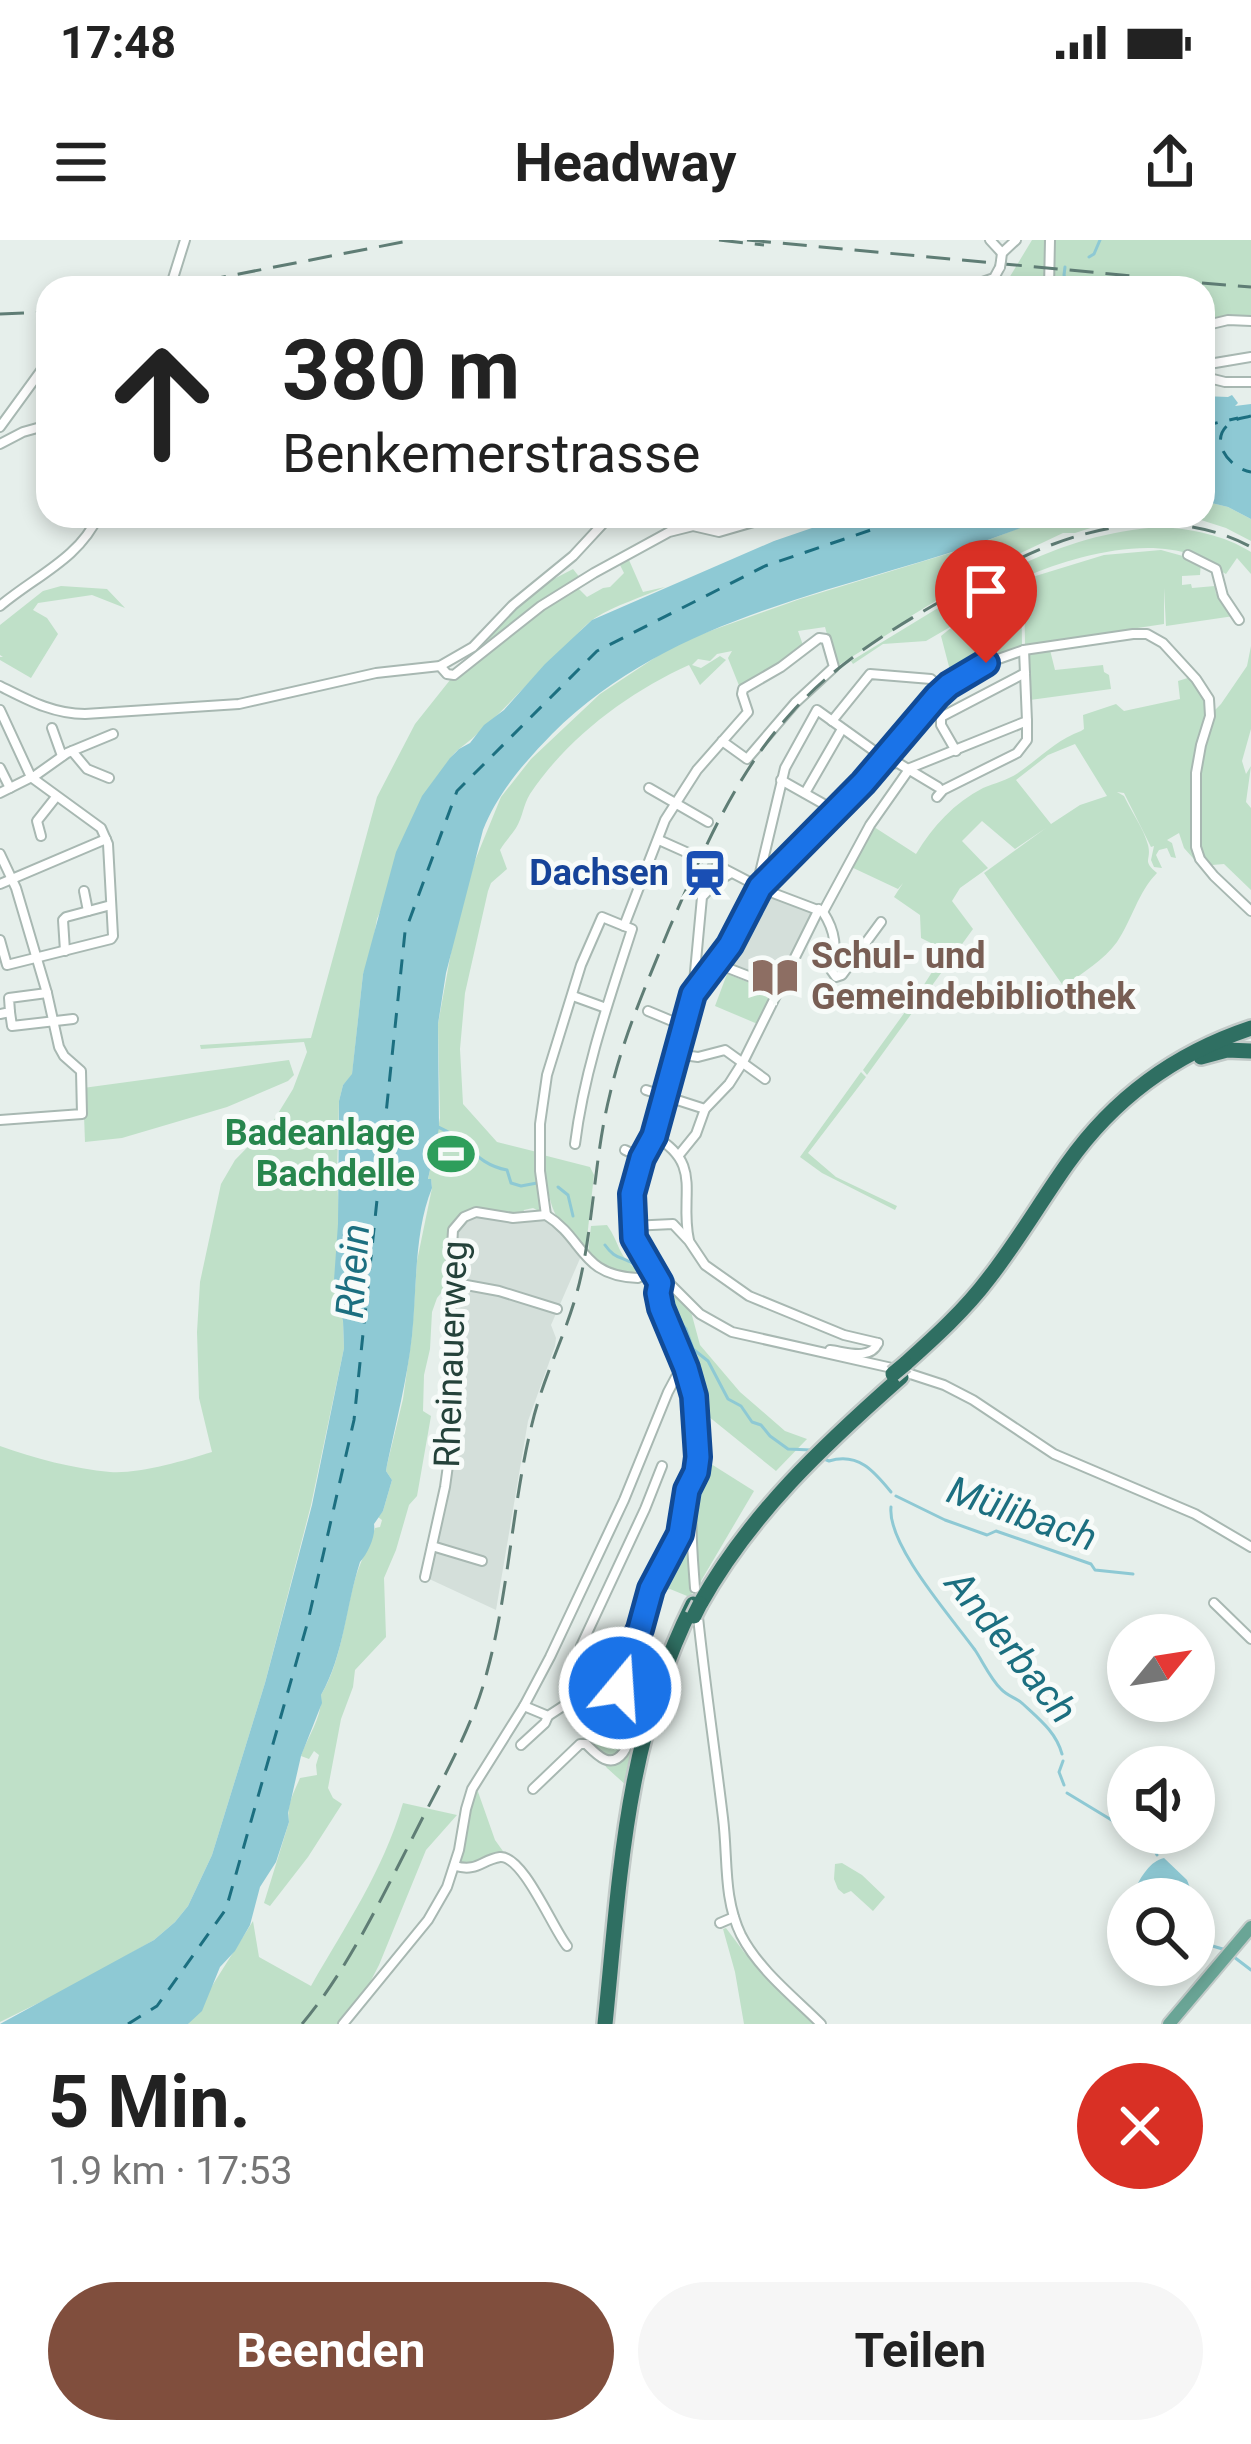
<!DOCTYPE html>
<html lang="de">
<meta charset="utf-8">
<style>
body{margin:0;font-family:Roboto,sans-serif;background:#f6f6f6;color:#222;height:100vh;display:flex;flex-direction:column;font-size:45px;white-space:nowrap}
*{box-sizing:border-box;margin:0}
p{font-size:39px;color:#767676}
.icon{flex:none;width:66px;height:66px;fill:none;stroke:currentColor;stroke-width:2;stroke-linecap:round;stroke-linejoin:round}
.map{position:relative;height:1784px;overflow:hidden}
.details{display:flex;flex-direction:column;background:#fff;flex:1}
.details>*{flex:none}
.guide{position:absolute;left:36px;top:36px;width:1179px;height:252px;border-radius:36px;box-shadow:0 6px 18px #0003;background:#fff;color:#222;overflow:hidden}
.needle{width:78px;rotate:60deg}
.fabs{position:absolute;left:1107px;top:1374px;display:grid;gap:24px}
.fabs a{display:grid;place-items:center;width:108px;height:108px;border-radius:50%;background:#fff;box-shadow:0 6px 18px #0003;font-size:60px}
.pin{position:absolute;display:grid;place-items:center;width:102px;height:102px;color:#fff;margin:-123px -51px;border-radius:50% 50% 50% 0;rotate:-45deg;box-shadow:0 0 12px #0007}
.pin .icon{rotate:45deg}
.me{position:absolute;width:132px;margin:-66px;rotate:18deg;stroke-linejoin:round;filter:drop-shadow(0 0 9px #0008)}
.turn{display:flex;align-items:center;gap:42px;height:252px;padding:0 48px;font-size:54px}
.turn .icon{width:156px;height:156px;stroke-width:2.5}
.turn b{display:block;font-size:84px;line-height:102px}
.round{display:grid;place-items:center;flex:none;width:126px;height:126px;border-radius:63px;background:#f6f6f6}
.headline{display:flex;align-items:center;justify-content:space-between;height:204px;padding:0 48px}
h1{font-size:72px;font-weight:700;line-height:90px}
.button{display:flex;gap:24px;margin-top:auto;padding:24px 48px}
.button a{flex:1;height:138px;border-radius:72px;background:#804e3d;color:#fff;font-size:48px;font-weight:700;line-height:138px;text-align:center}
.button a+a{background:#f6f6f6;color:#222}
.status{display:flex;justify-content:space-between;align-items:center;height:84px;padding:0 60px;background:#fff;direction:ltr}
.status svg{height:33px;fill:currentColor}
header{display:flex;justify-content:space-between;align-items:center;height:156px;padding:0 48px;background:#fff;font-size:54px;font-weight:700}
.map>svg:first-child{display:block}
.built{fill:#d4dfda}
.green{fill:#bfe0c8;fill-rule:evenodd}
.water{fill:#8ec9d4}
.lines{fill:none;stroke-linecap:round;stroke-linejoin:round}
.stream{stroke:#8ec9d4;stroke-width:3}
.ferry{stroke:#1c6f80;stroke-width:3;stroke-dasharray:15 12;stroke-linecap:butt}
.minor-tunnel{stroke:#bfccc8;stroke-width:8;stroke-dasharray:8 4;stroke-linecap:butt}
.minor-casing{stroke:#a8b8b2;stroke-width:12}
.major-casing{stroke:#c2cac8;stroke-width:16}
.highway-casing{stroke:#c2cac8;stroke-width:20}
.minor{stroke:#fff;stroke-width:8}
.major{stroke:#6aa596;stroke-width:12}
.highway{stroke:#2f6f62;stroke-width:15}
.rail{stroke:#5f7d75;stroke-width:3;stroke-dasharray:24 12;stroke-linecap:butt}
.minor-bridge-casing{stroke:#a8b8b2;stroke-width:12;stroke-linecap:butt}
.highway-bridge-casing{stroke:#c2cac8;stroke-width:20;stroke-linecap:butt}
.minor-bridge{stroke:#fff;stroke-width:8}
.highway-bridge{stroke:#2f6f62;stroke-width:15}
.route-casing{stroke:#114b97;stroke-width:30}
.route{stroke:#1a73e8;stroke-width:21}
.labels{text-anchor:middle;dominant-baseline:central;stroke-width:10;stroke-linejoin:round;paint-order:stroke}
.transit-label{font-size:36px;font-weight:bold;fill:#164399;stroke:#f7fbf9;text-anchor:end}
.education-label{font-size:36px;font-weight:bold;fill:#785e54;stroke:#f7fbf9;text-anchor:start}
.leisure-label{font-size:36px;font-weight:bold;fill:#27864d;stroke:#f7fbf9;text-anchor:end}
.street-label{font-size:36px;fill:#24423a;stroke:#f7fbf9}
.water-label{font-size:39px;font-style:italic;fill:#1c6f80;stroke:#f7fbf9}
</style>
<div class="status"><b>17:48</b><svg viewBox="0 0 49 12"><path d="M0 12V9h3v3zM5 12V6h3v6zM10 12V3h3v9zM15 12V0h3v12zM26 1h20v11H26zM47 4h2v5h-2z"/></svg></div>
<header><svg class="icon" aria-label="menu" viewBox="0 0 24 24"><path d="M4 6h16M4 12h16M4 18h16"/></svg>Headway<svg class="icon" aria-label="share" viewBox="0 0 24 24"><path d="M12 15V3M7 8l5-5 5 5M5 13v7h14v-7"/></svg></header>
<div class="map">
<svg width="1251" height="1784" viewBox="0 0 1251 1784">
<rect width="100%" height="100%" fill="#e6efeb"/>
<g class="built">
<path d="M765 651 814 669 815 674 779 747 720 722 733 706 755 663Z"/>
<path d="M471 973 546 975 582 1014 551 1085 556 1098 555 1106 528 1181 496 1370 425 1337 450 1215 451 998Z"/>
</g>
<g class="green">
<path d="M1032 0H1251V78L1203 83V48H1003Z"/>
<path d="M1203 261 1228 267 1251 279V301L1226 288 1201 280 1148 277 1100 285 1075 293H1063L1006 320 982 326 963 341 957 342V348L911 376 913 378 836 427 825 387 798 391 804 408 740 448 728 418 732 411 717 414 710 421 698 419 692 425 701 428 720 416 726 420 700 445 689 425C629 452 567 498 530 554 523 565 523 577 516 588 511 596 505 601 500 610L507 629 491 643 488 651 465 753 460 809 463 864 497 902 537 912 536 942 541 968 539 971 533 968 524 970 523 973 513 975 479 968 457 982 450 1042 437 1058 432 1072 430 1109 424 1135 423 1171 431 1176 417 1256 409 1265 396 1310 384 1338 386 1397 355 1430 353 1447 341 1479 328 1548 333 1558 342 1564 308 1617 270 1666 264 1663 289 1582C286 1566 294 1552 300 1538L317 1535 316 1525 319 1515 314 1511 309 1519 301 1516C308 1496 323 1476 321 1455 341 1422 344 1380 354 1343 359 1323 369 1307 375 1288L380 1287 382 1280 378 1277 383 1271 392 1240 386 1231 387 1225 403 1159 412 1095 417 1021 432 948 431 940H428L440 878 438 784 454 696 474 623 501 557 531 519 600 454 668 409 696 396 800 359 973 306 1050 276H1203Z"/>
<path d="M1160 287C1192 289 1224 295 1251 312V334L1237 318 1226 334C1215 328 1205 319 1192 315 1143 297 1070 317 1023 338L1021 335 1010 341 1014 342 999 353 1017 343 1021 345 1022 405 989 417 952 438 941 396 957 383 926 401 883 404 853 424 851 421 961 354 967 355C1024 318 1092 291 1160 287Z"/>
<path d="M1161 310 1201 321 1200 335 1182 336V345L1191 344 1192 348 1215 346 1216 354 1220 355 1225 365 1234 376 1166 386 1164 348V384L1025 405 1024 342 1029 338 1104 315Z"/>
<path d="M629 320 643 352 665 347C642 357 616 365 595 378 582 387 572 401 561 411 526 443 495 482 459 509 449 517 444 530 435 539L377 679 371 713 363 734 352 835 343 845 339 861 337 932 344 1108 311 1265 265 1443 212 1615 188 1666 175 1682 154 1700 73 1746 0 1782V1206C34 1218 74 1229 110 1232 139 1234 183 1221 212 1212L199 1158 197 1092 200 1042 221 944 235 920 274 880 293 849 307 812 304 802 201 809 200 805 311 798 377 557 415 484 450 440 457 439 508 372 548 342 573 329 581 339 574 344 587 357 603 348 610 347 624 333 620 325Z"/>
<path d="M61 346 107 349 125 368 92 355 38 363 33 370 47 378 58 394 31 438 0 420V417H3L0 415V385L43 351Z"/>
<path d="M1251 406V489L1242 521 1246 534 1251 526 1246 562 1251 568V650L1224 624 1200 626 1184 608 1179 593 1167 600 1172 603 1176 618 1171 617 1167 608 1159 610 1156 615 1162 628 1154 627 1151 620 1154 606 1151 607 1124 553 1117 552 1124 556C1131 571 1144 589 1148 605 1152 621 1141 620 1157 633 1138 652 1132 680 1117 702 1104 720 1082 733 1064 747L984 633 1046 588 1015 609 982 581 962 601 988 628 960 648 952 661 973 689 867 835 863 830 918 754 950 704 945 710 921 698 920 675 894 657 903 643 898 649 849 626 871 585 916 614C933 586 954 563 983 548 995 543 1008 540 1018 533 1040 518 1056 500 1081 491L1084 489 1083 475 1116 464 1124 471 1180 459 1178 441 1191 437 1206 458 1208 477 1221 464 1247 426ZM1075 504 1107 556 1080 565 1051 584 1016 540 1048 515Z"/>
<path d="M1037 410H1050L1055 430 1103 425 1104 432 1109 435 1111 449 1030 460 1027 417Z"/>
<path d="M727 734 776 753 760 785 715 766Z"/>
<path d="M289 820 294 835 288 841 227 867 122 898 85 902 83 848Z"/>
<path d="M861 832 866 837 808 913 836 937 897 966 895 970 822 933 800 917Z"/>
<path d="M543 915 590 927 594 935 585 1016C551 976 549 967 543 915Z"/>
<path d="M607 985C621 1005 617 1016 639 1031 614 1036 605 1031 588 1013L591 986Z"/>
<path d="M663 1045H667L690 1068 700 1105 740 1152 785 1191 807 1199 776 1231 703 1172 671 1088 660 1051Z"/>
<path d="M700 1217 754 1251 698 1346 694 1269Z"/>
<path d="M688 1281 692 1358 670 1349 660 1352 649 1385 654 1411 639 1460 642 1480 627 1546 607 1528 583 1499 626 1468C613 1411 666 1334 688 1281Z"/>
<path d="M477 1549 495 1600 505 1614 469 1626 459 1620 471 1561Z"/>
<path d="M403 1563 457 1575 426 1610 379 1725 363 1756 337 1784H188L253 1681 259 1717 311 1746C347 1683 382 1633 403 1563Z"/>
<path d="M842 1623 862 1635 885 1657 873 1671 851 1651 844 1654 838 1649 834 1639 835 1624Z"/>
<path d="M726 1688 744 1712 817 1784H744L735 1732 723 1689Z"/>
</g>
<g class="water">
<path d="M1232 155 1238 163 1235 166 1251 164V279L1228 267 1203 261V156L1228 157Z"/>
<path d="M847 276H1050C882 349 688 359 552 494 524 523 498 552 483 590L446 733 438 784 439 888 428 939H431L432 948C414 992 417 1047 412 1096 407 1140 396 1182 387 1225L386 1231 392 1240 383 1271 374 1284C376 1296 368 1313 360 1322 346 1365 344 1415 321 1455L322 1463 301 1516 288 1573 289 1582 276 1622 260 1647 250 1685 235 1711 220 1727 202 1771 188 1784H0L154 1700 175 1682 188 1666 212 1615 265 1443 312 1265 344 1108 343 1081 334 1040 338 984 339 861 343 845 352 834 363 734 396 612 422 556 450 518 459 509 470 503 484 485 504 470 545 424 592 380 774 301Z"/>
<path d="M1164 1618 1187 1640 1196 1663 1194 1673V1659H1142L1135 1649C1141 1637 1150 1621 1164 1618Z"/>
</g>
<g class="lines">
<g class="stream">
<path d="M1089 17 1094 14 1100 0"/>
<path d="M1065 27 1064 35 1068 48"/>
<path d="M438 887C467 899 474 924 507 930L511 943 521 946 537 943"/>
<path d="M558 947 568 955 573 976"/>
<path d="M605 1005C614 1018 619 1016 632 1023 645 1032 648 1048 655 1061"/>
<path d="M663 1062 686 1089 693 1109 708 1121 728 1159 741 1166 752 1182 761 1185 770 1196 788 1209 811 1210"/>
<path d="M824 1219 829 1221C858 1212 874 1231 891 1252"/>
<path d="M896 1256 945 1280 987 1295 996 1291 1091 1324 1095 1330 1133 1334"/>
<path d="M891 1267C887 1305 952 1378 975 1410 983 1422 990 1438 1001 1449 1007 1456 1017 1458 1023 1464 1039 1479 1056 1492 1062 1514"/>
<path d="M1063 1521 1059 1532 1064 1545"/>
<path d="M1067 1553 1128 1590"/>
<path d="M1133 1593 1152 1604 1157 1615"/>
<path d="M1194 1700 1195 1701"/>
<path d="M1199 1702 1226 1710"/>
<path d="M1234 1717 1251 1730"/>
</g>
<g class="ferry">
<path d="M1251 176C1245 178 1237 178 1232 182 1206 198 1229 229 1251 232"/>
<path d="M1203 186 1238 178"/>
<path d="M128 1784 157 1766 226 1669 308 1381 354 1180 405 692 457 551 597 411 765 326 912 276"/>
</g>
<path class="minor-tunnel" d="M697 617 717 625"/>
<defs>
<g id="minor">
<path d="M990 0 1002 13"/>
<path d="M1001 21 1002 13 1016 0"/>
<path d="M170 48 185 0"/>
<path d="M965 48 994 38 1000 27"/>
<path d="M1049 48 1050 0"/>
<path d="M1203 86 1228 80 1251 81"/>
<path d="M1251 117 1209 124 1203 128 1205 137 1225 142H1251"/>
<path d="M0 187 48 121"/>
<path d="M0 204 23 192 48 185"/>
<path d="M1188 315 1216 329 1223 356 1239 380"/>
<path d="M0 366C34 337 80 318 98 276"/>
<path d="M440 426 447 434 454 435 541 366 594 333 669 292 693 286 719 292 774 276"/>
<path d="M0 446C28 460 53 474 85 474L239 464 376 433 440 426 473 407 513 365 573 316 610 276"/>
<path d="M0 470 31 537 101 588 108 604 113 696 111 699 7 725 0 700"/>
<path d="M832 481 870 434 931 439 944 450"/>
<path d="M52 488 62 516"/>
<path d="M72 511 87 529 109 538"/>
<path d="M956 511 941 485V477L1025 433"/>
<path d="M880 525 898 523 938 547"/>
<path d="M0 528 10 548"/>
<path d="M781 540 836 571"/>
<path d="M649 548 708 582"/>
<path d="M0 553 36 535 67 513 113 494"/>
<path d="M805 553 842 489"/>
<path d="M937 557 943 550 1017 513 1027 500V481"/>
<path d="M41 596 37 581 56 557"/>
<path d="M659 600 697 617"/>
<path d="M0 614 16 648 47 753 59 807 64 816 81 831 82 874 0 880"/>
<path d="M717 625 765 650 823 672C836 692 837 708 831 730L836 737 842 735 881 682"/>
<path d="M759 637 785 528 817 470 884 518"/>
<path d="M0 644 106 599"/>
<path d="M84 651 88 671"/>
<path d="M823 672 870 585 910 528 1027 481 1024 410"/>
<path d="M65 711 63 680 66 677 111 665"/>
<path d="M715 723 779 748"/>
<path d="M693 753 702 657 716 642 731 633"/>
<path d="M573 756 606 768"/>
<path d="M648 771 684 786"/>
<path d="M10 772 12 786 73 779"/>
<path d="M0 774 10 772 9 758 47 753"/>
<path d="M676 814 698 817 725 810 765 839"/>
<path d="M646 850 705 869"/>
<path d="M654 896C704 924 679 955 689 1000"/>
<path d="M575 904C584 831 609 760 632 689L624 686 665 580 697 530 748 472 742 454 743 449 781 427 819 398 826 399 834 427 795 463 747 519 722 501"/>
<path d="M625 910 642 918"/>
<path d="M679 915 696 894 705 869 729 844 743 822 819 669"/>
<path d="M546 975 540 931V884L547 835 581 725 602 677 624 686"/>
<path d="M546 975C585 999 580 1036 638 1038L652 1029"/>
<path d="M631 986 673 984 689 1001 705 1025 749 1056 844 1095 878 1103"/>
<path d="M450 1042 499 1051 557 1069"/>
<path d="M660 1043 632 993 631 966 635 942 642 918 654 896 693 754 730 705 760 647 863 543 949 445 987 423 1024 410 1133 394H1147L1163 403 1196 439 1209 459 1210 476 1201 505 1196 533V607L1200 619 1214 636 1251 671"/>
<path d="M660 1043 668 1042 700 1074 732 1092 892 1128 944 1145 973 1160 1054 1214 1195 1274 1251 1307"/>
<path d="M660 1043C653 1070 687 1127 694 1159 702 1195 695 1227 692 1262 690 1291 693 1319 695 1348"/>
<path d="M830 1110C846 1112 870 1121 878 1103"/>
<path d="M432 1306 482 1321"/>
<path d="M425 1337 445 1247 453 1189 454 1135 450 1042 453 990 464 977 476 972 513 978 546 975"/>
<path d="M1214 1363 1251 1399"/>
<path d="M698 1377C705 1444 715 1511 723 1578 728 1618 723 1658 741 1695 759 1730 794 1757 821 1784"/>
<path d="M575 1457 589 1468 597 1480"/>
<path d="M524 1466 548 1476 571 1461 578 1452 581 1406 645 1269 662 1226"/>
<path d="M521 1505 545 1483 548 1476"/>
<path d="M533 1549 580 1504H586C596 1514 610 1530 623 1513 638 1493 618 1462 620 1440 621 1423 630 1411 636 1396 643 1382 644 1366 650 1352 658 1332 674 1315 681 1294 687 1272 682 1251 696 1232"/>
<path d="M455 1626C478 1632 481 1620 500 1617 523 1615 553 1689 567 1706"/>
<path d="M720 1683 734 1677"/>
<path d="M343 1784 428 1680 447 1647 459 1610 466 1569 472 1549 524 1466 550 1417 624 1260 668 1152 676 1137 685 1128"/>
</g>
<path id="major" d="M1169 1784 1251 1687"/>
<g id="highway">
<path d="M1201 817 1227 810 1251 811"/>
<path d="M905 1124C935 1097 965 1070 989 1038 1018 1001 1041 961 1068 923 1114 858 1176 813 1251 788"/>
<path d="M700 1364C751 1273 823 1206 901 1137"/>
<path d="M605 1784C620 1637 625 1499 693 1364"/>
</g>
</defs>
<use href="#minor" class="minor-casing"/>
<use href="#major" class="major-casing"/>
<use href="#highway" class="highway-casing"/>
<use href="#minor" class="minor"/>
<use href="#major" class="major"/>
<use href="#highway" class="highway"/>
<g class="rail">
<path d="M719 0 764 5"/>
<path d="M747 0 1133 36"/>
<path d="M1202 43 1251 47"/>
<path d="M167 48 413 0"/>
<path d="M0 74 48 72"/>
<path d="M302 1784C350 1727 386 1649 420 1583 445 1534 473 1486 487 1432 509 1351 512 1265 532 1184 544 1133 570 1087 581 1036 594 976 595 914 610 854 623 797 647 743 669 689 703 611 735 534 793 471 849 409 928 368 1001 328 1077 287 1171 264 1251 307"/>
</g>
<defs>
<path id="minor-bridge" d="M1000 27 1001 21"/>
<g id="highway-bridge">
<path d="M893 1134 905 1124"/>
<path d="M694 1376 700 1364"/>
</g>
</defs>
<use href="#minor-bridge" class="minor-bridge-casing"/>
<use href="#highway-bridge" class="highway-bridge-casing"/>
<use href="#minor-bridge" class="minor-bridge"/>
<use href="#highway-bridge" class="highway-bridge"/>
</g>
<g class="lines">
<defs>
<path id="route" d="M620 1448 624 1422 640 1389 651 1349 680 1294 687 1250 696 1232 698 1217 694 1156 686 1128 661 1068 658 1053 660 1043 634 998 632 954 642 918 654 896 693 754 730 705 760 647 863 543 937 456 949 445 986 423"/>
</defs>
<use href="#route" class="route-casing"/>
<use href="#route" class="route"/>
</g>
<defs>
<symbol id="station-bare" viewBox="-9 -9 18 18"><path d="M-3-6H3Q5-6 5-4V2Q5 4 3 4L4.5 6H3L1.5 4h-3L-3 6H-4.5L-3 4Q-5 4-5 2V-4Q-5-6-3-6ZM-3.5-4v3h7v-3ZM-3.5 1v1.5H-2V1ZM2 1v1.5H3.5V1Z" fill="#1a4fb4" stroke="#f7fbf9" stroke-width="2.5" paint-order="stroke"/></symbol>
<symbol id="library-bare" viewBox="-9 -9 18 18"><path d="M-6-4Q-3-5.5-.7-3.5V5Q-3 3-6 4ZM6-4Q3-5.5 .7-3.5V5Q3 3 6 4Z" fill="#8d6e63" stroke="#f7fbf9" stroke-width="2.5" paint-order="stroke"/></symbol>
<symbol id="stadium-bare" viewBox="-9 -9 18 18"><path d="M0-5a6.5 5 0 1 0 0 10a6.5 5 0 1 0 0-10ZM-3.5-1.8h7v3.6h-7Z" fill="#2e9e5b" stroke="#f7fbf9" stroke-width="2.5" paint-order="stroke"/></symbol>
</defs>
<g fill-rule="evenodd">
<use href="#station-bare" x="672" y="600" width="66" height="66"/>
<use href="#library-bare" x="742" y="704" width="66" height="66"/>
<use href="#stadium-bare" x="418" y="881" width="66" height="66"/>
</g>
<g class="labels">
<g class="transit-label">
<text x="669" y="633">Dachsen</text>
</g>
<g class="education-label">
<text x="811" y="716">Schul- und<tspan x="811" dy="41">Gemeindebibliothek</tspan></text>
</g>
<g class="leisure-label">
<text x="415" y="893">Badeanlage<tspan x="415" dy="41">Bachdelle</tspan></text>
</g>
<g class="street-label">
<text transform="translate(451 1114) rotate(-88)">Rheinauerweg</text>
</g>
<g class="water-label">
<text transform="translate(353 1031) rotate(-86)">Rhein</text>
<text transform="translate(1022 1274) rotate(19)">Mülibach</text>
<text transform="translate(1011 1407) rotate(51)">Anderbach</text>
</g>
</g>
</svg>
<div class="fabs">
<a><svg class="needle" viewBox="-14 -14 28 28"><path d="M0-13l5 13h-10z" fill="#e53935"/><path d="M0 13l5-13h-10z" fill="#767676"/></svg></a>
<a><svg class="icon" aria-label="sound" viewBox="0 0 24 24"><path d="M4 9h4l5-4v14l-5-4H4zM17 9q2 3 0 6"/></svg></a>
<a><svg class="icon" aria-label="search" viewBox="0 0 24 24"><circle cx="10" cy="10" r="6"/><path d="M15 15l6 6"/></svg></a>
</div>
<div class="pin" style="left:986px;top:423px;background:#d93025"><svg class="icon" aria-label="arrive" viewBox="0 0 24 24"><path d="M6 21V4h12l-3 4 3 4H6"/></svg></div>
<svg class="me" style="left:620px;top:1448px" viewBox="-20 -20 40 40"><circle r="17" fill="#1a73e8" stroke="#fff" stroke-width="3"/><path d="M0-11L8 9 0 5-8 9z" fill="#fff"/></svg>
<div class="guide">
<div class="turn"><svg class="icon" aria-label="ahead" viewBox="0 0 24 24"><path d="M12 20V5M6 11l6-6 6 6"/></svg><div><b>380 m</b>Benkemerstrasse</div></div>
</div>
</div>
<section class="details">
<div class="headline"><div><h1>5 Min.</h1><p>1.9 km · 17:53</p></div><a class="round" style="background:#d93025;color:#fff"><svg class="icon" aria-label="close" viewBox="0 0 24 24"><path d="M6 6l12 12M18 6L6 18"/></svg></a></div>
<div class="button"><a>Beenden</a><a>Teilen</a></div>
</section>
